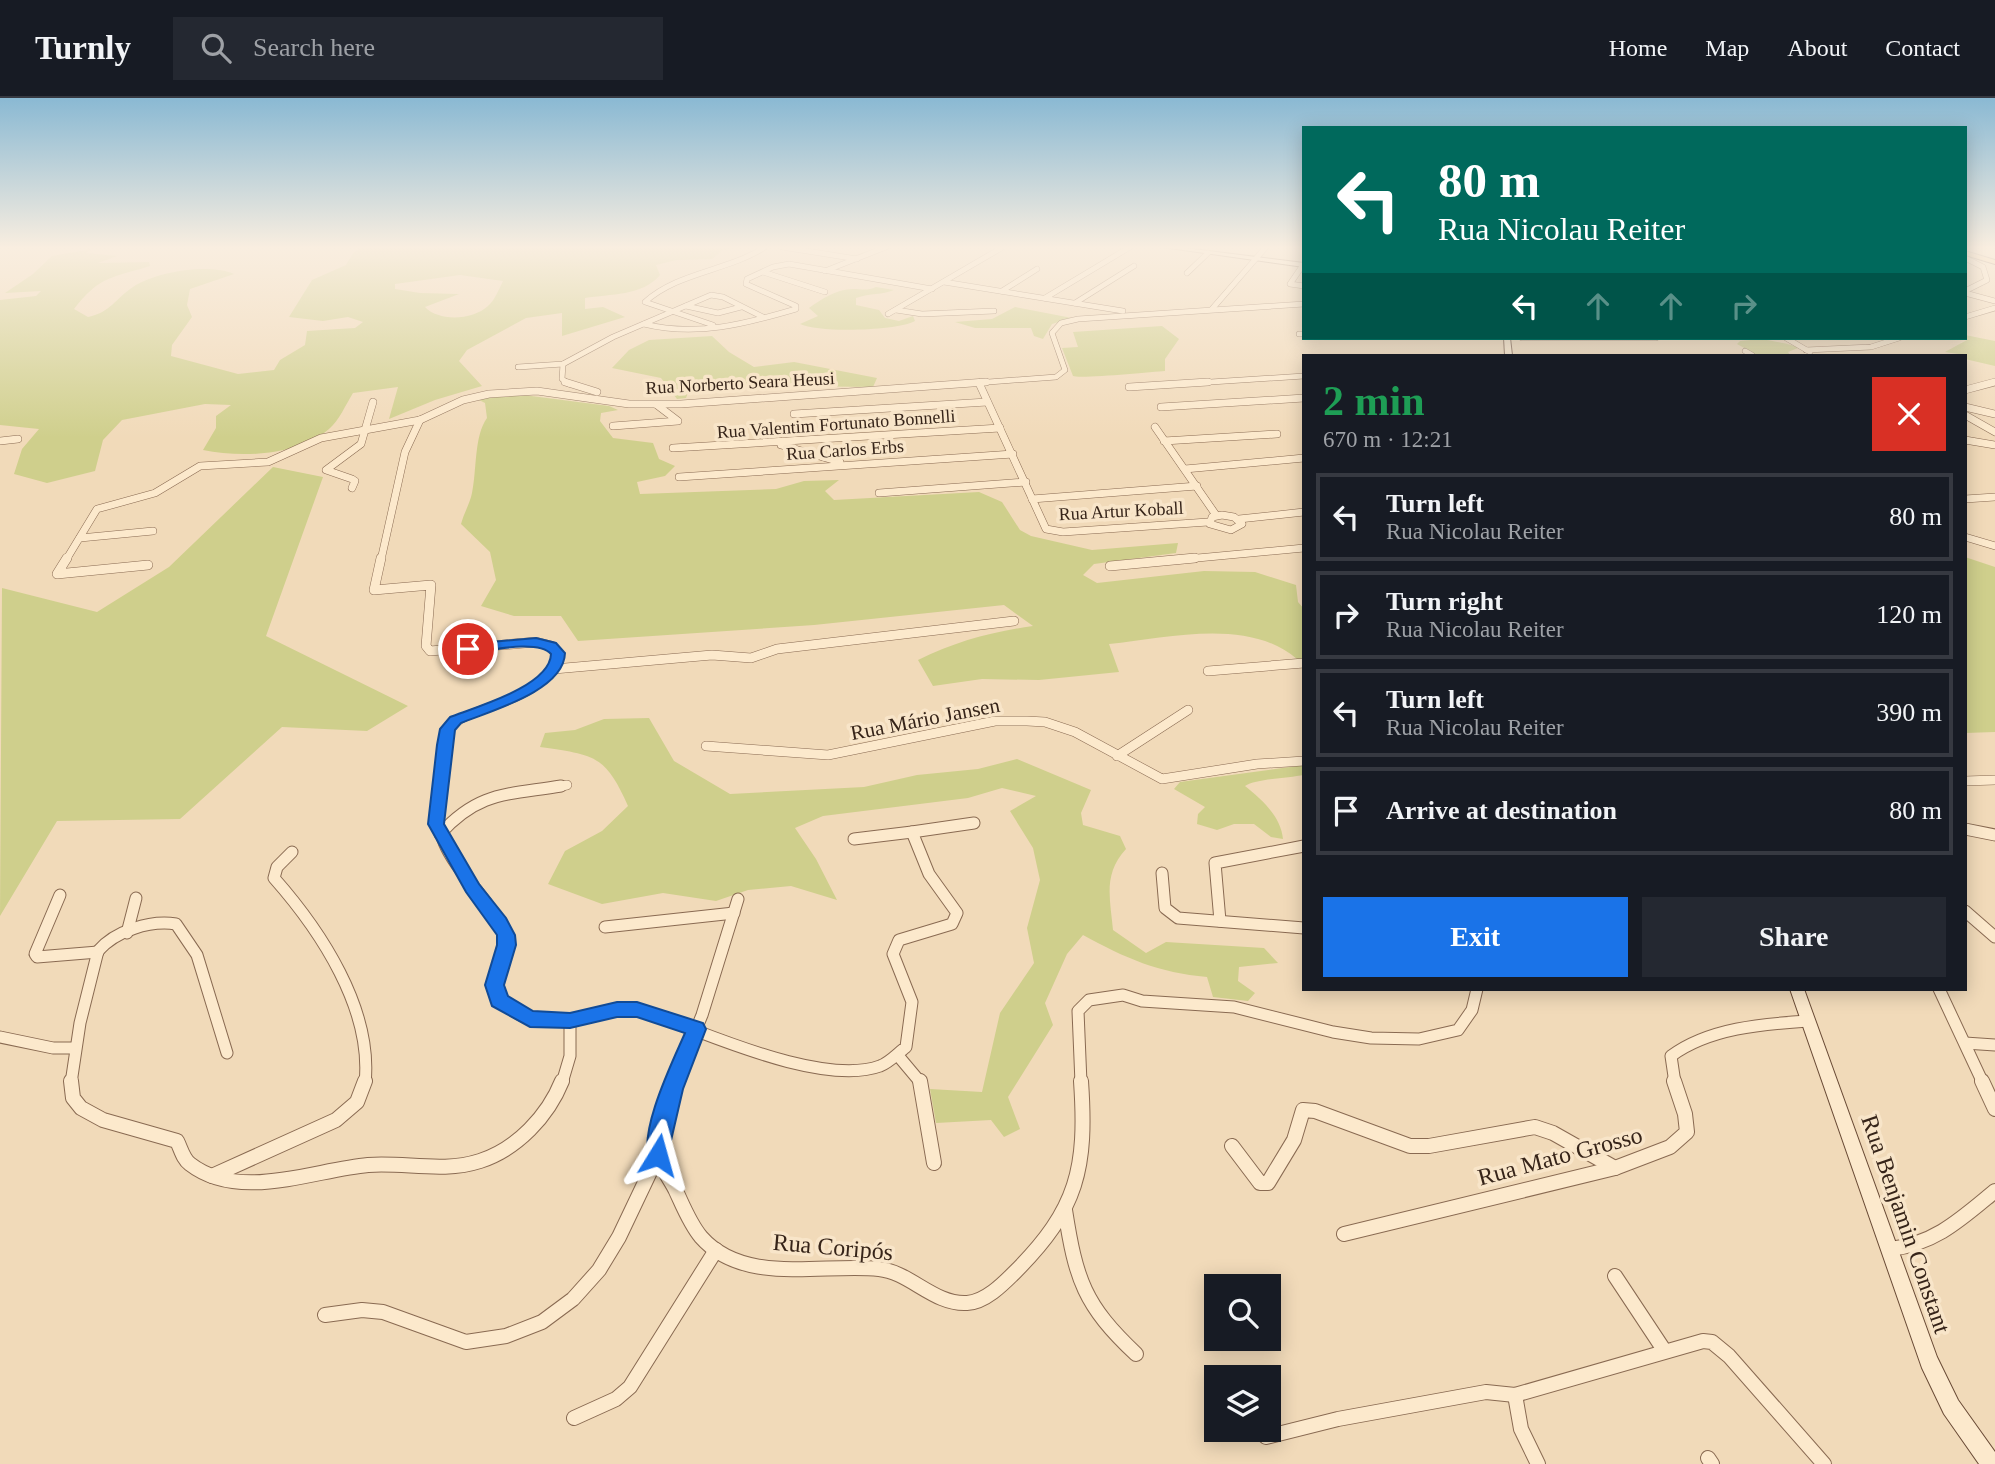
<!DOCTYPE html>
<meta charset="utf-8">
<style>
body{margin:0;font-family:Georgia,serif;background:#242831;color:#f1f3f6;height:100vh;display:flex;flex-direction:column;font-size:26px;white-space:nowrap}
*{box-sizing:border-box;margin:0}
p{font-size:23px;color:#9ea1a6}
.icon{flex:none;width:38px;height:38px;fill:none;stroke:currentColor;stroke-width:2;stroke-linecap:round;stroke-linejoin:round}
.map{position:relative;flex:1;overflow:hidden}
.side{position:absolute;left:1302px;top:256px;width:665px;height:637px;display:flex;flex-direction:column;background:#171b24;border-radius:0px;box-shadow:0 4px 18px #0003}
.side>*{flex:none}
.banner{position:absolute;left:1302px;top:28px;width:665px;height:214px;border-radius:0px;box-shadow:0 4px 18px #0003;background:#00695c;color:#fff;overflow:hidden}
.controls{position:absolute;left:1204px;top:1176px;display:grid;gap:14px}
.controls a{display:grid;place-items:center;width:77px;height:77px;border-radius:0px;background:#171b24;box-shadow:0 4px 18px #0003;font-size:35px}
.pin{position:absolute;display:grid;place-items:center;width:60px;height:60px;color:#fff;margin:-30px;border:4px solid #fff;border-radius:50%;box-shadow:0 2px 7px #0007}
.me{position:absolute;width:77px;margin:-38px;rotate:8deg;stroke-linejoin:round;filter:drop-shadow(0 0 5px #0008)}
.turn{display:flex;align-items:center;gap:24px;height:147px;padding:0 21px;font-size:32px}
.turn .icon{width:91px;height:91px;stroke-width:2.5}
.turn b{display:block;font-size:49px;line-height:60px}
.lanes{display:flex;align-items:center;height:66px;padding:0 21px;background:#0003;justify-content:center;gap:35px;direction:ltr}
.lanes .off{opacity:.35}
.round{display:grid;place-items:center;flex:none;width:74px;height:74px;border-radius:0px;background:#242831}
.overview{display:flex;align-items:center;justify-content:space-between;height:119px;padding:0 21px}
h1{font-size:42px;font-weight:700;line-height:52px;color:#1e9e55}
.cta{display:flex;gap:14px;margin-top:auto;padding:14px 21px}
.cta a{flex:1;height:80px;border-radius:0px;background:#1a73e8;color:#fff;font-size:28px;font-weight:700;line-height:80px;text-align:center}
.cta a+a{background:#242831;color:#f1f3f6}
ul{padding:0;list-style:none}
li{display:flex;align-items:center;gap:21px;height:88px;margin:0 14px 10px;padding:0 7px;border:4px solid #363941;border-radius:0px}
li div{flex:1}
li b{display:block;font-size:26px}
li em{font-style:normal}
header{display:flex;align-items:center;gap:42px;box-sizing:border-box;height:98px;padding:0 35px;background:#171b24;border-bottom:2px solid #363941}
header strong{font-size:33px}
nav{display:flex;gap:38px;margin-inline-start:auto;font-size:24px}
.search{width:490px;height:63px;background:#242831;display:flex;align-items:center;gap:18px;box-sizing:border-box;padding:0 24px;border-radius:0px;color:#9ea1a6;font-size:26px}
.map>svg:first-child{display:block}
.green{fill:#cfcf8c;fill-rule:evenodd}
.lines{fill:none;stroke-linecap:round;stroke-linejoin:round}
.street-far4-casing{stroke:#896a52;stroke-width:6}
.street-far3-casing{stroke:#896a52;stroke-width:8}
.street-far2-casing{stroke:#896a52;stroke-width:10}
.street-far1-casing{stroke:#896a52;stroke-width:13}
.street-casing{stroke:#896a52;stroke-width:16}
.secondary-casing{stroke:#6a4b36;stroke-width:2}
.primary-casing{stroke:#553828;stroke-width:2}
.street-far4{stroke:#fce9cc;stroke-width:5}
.street-far3{stroke:#fce9cc;stroke-width:7}
.street-far2{stroke:#fce9cc;stroke-width:9}
.street-far1{stroke:#fce9cc;stroke-width:11}
.street{stroke:#fce9cc;stroke-width:14}
.secondary{fill:#fce9cc;fill-rule:evenodd}
.primary{fill:#facc8b;fill-rule:evenodd}
.route{fill:#1a73e8;stroke:#114b97;stroke-width:2}
.labels{text-anchor:middle;dominant-baseline:central;stroke-width:7;stroke-linejoin:round;paint-order:stroke}
.far-street-label{font-size:18px;fill:#362419;stroke:#f8e5c9}
.street-label{font-size:21px;fill:#362419;stroke:#f8e5c9}
.near-street-label{font-size:24px;fill:#362419;stroke:#f8e5c9}
</style>
<header>
<strong>Turnly</strong>
<div class="search"><svg class="icon" aria-label="search" viewBox="0 0 24 24"><circle cx="10" cy="10" r="6"/><path d="M15 15l6 6"/></svg>Search here</div>
<nav><a>Home</a><a>Map</a><a>About</a><a>Contact</a></nav>
</header>
<div class="map">
<svg width="1995" height="1366" viewBox="0 0 1995 1366">
<rect width="100%" height="100%" fill="#f1dab9"/>
<g class="green">
<path d="M363 149H742L723 152 712 161 676 162 656 167 660 177C643 198 609 196 585 200V211L603 209 625 219 562 238V215L526 220 467 252 459 263 482 288 435 302 389 321 398 289 353 295C346 306 339 323 329 331 297 358 242 360 203 352L216 330V318L231 307 205 306 122 322 103 342 95 373 47 385 14 376 22 351 39 331 0 327V202L36 198 41 193 5 195 33 176 52 158 91 151 87 155 117 158 98 165 149 164 150 168C114 179 99 178 74 211L88 219C111 214 115 201 133 189 155 174 209 165 234 176L190 191 187 207 192 219 172 247 171 258 238 276 274 272 280 262 305 247 307 233 355 230 363 224 348 219 323 223 289 219 312 182 346 167 353 155ZM460 177 503 183C499 191 495 202 488 208 473 222 439 224 425 209L459 196 420 195 395 191V186Z"/>
<path d="M876 189 894 192C882 197 870 195 856 200V207L879 212 885 220 899 223 913 218 915 223C897 233 818 235 800 226L818 218 809 210C822 201 836 191 853 191 862 191 867 193 876 189Z"/>
<path d="M1015 209 1072 220 1052 226 1043 241 1034 238 1031 230H975L955 224 992 221Z"/>
<path d="M1162 228 1179 241 1165 261V273C1150 274 1080 281 1073 278L1062 250 1078 249 1073 234Z"/>
<path d="M1965 237 1995 243V268L1965 261V257L1945 254 1967 242 1961 240Z"/>
<path d="M712 238 729 254 754 269 794 264 877 280 873 289 699 287 690 289 686 300 677 301 661 280 612 270 629 252 649 242Z"/>
<path d="M1762 241C1771 243 1793 246 1798 250L1788 254 1790 257 1755 256 1737 246 1740 243Z"/>
<path d="M516 296 609 308 618 312 601 315 600 323 613 340 653 345 659 361 675 368 665 378 637 384 640 396 776 391 804 383 839 382 825 393 834 402 979 394 1002 404 1020 432 1031 438 1092 452 1178 445 1176 455 1094 466 1083 477 1097 485 1204 473 1255 474 1296 487 1298 504 1304 511V561H1297C1248 519 1168 540 1109 546L1119 574 1039 582 982 581 933 588 918 562C957 543 991 534 1033 528L1004 507 814 527 578 543 561 518H514L481 508 496 482 490 454 461 426C464 415 470 405 472 395 477 371 474 338 487 320L485 305 477 301Z"/>
<path d="M273 369 323 379 266 538 408 608 367 633 282 629 180 721 57 723 0 818 2 490 97 514 169 469Z"/>
<path d="M1965 459 1995 469V634L1965 635Z"/>
<path d="M649 620 674 663 730 696 864 689 917 677 978 671 1017 661 1091 692 1081 715 1083 727 1120 738 1126 751C1103 776 1110 800 1113 832L1146 855 1166 844 1264 850 1278 865 1239 869 1238 883 1255 895 1248 903 1213 899 1207 879C1159 875 1125 860 1083 837L1067 856 1045 905 1053 927 1008 999 1020 1031 1004 1039 991 1022 936 1025 930 991 982 994 1000 915 1034 865 1027 830 1040 782 1033 750 1010 713 1036 698 1002 690 968 700 823 718 795 730 816 761 837 802 791 788 748 792 716 803 663 795 602 806 548 786 565 753 602 733 628 708C605 656 594 657 540 649L545 635 575 632 604 621Z"/>
<path d="M1304 667V677C1288 680 1256 681 1245 688 1261 701 1281 718 1283 741L1271 739 1254 726H1234L1217 732 1197 726 1198 716 1205 709 1174 691 1180 684Z"/>
</g>
<g class="lines">
<defs>
<g id="street-far4">
<path d="M782 149 857 161"/>
<path d="M1965 160 1983 169 1987 182 1965 193"/>
<path d="M1303 167 1290 186 1304 188"/>
<path d="M825 173 886 149"/>
<path d="M763 174 825 194"/>
<path d="M1187 175 1208 155"/>
<path d="M944 184 1123 213"/>
<path d="M1002 193 1037 171"/>
<path d="M1965 195 1995 203"/>
<path d="M1045 200 1130 149"/>
<path d="M1075 205 1134 168"/>
<path d="M686 208 718 215 741 209"/>
<path d="M1212 211 1266 149"/>
<path d="M896 212 922 216 994 213"/>
<path d="M888 216 1003 149"/>
<path d="M1965 219 1995 210"/>
<path d="M644 226C696 239 745 226 796 211V208L746 186 747 181 773 169 789 166 932 191"/>
<path d="M713 227 645 204C678 174 728 173 765 149"/>
<path d="M1299 236H1304"/>
<path d="M1522 240H1656"/>
<path d="M1786 240 1810 254"/>
<path d="M1806 252 1871 249 1899 240"/>
<path d="M1745 253 1752 257"/>
<path d="M563 266 562 281 569 286"/>
<path d="M518 269 563 266 613 239 711 197 723 199 763 219"/>
<path d="M962 286 1056 279 1065 272 1052 235 1061 225 1078 221 1304 206"/>
<path d="M1180 286 1304 278"/>
<path d="M1988 286 1995 284"/>
</g>
<g id="street-far3">
<path d="M565 284 597 294"/>
<path d="M979 285 1046 431 1063 434 1208 424"/>
<path d="M1129 289 1208 284"/>
<path d="M1965 292 1995 284"/>
<path d="M1161 309 1304 300"/>
<path d="M1965 309 1995 316"/>
<path d="M794 316 987 304"/>
<path d="M1965 317 1995 334"/>
<path d="M613 328 678 323 657 307"/>
<path d="M1155 329 1216 417"/>
<path d="M1965 342 1995 347"/>
<path d="M0 343 18 341"/>
<path d="M1164 343 1277 336"/>
<path d="M781 347 840 364"/>
<path d="M673 350 1000 330"/>
<path d="M1185 371 1304 360"/>
<path d="M679 379 1013 356"/>
<path d="M352 390 355 383 352 381 326 372 361 346 373 304"/>
<path d="M879 395 1026 384"/>
<path d="M1032 401 1197 388"/>
<path d="M1965 401 1995 399"/>
<path d="M1222 417 1234 419 1242 426 1231 432 1210 426 1212 419Z"/>
<path d="M1239 421 1304 414"/>
<path d="M1965 439 1995 448"/>
<path d="M80 440 153 433"/>
<path d="M66 462 97 411 155 395 200 368 268 364 321 340 420 322 463 302 489 296 537 293 629 306H681L986 284"/>
<path d="M381 462 405 354 420 322"/>
<path d="M1176 462 1304 450"/>
</g>
<g id="street-far2">
<path d="M67 460 57 476 148 467"/>
<path d="M381 460 374 492 431 487 426 548 430 553 536 544 552 548 558 555C547 598 495 604 460 621L448 631 439 690"/>
<path d="M1110 468 1195 460"/>
<path d="M554 571 712 557 751 560 777 551 1014 523"/>
<path d="M1208 573 1304 565"/>
<path d="M706 648 828 657 995 623H1027L1045 624 1075 634 1162 681 1257 666 1304 663"/>
<path d="M1117 658 1188 612"/>
<path d="M1965 683 1995 682"/>
<path d="M551 690 567 687"/>
</g>
<g id="street-far1">
<path d="M439 688C427 762 478 777 504 835 505 858 486 888 505 906 540 941 592 911 633 912 651 912 672 924 689 930 736 948 831 986 880 968 889 965 898 955 906 949L912 904 893 856 899 842 952 826 957 815 929 776 912 734 974 725"/>
<path d="M1965 731 1995 737"/>
<path d="M440 736C479 693 507 697 561 688"/>
<path d="M854 741 912 734"/>
<path d="M292 754 277 769 274 780C320 832 373 911 365 985"/>
<path d="M1162 775 1165 810 1178 820 1304 830"/>
<path d="M60 797 35 856 37 859 98 854"/>
<path d="M1965 813 1995 839"/>
<path d="M1220 823 1215 765 1304 748"/>
<path d="M605 829 734 815"/>
<path d="M127 835 136 800"/>
<path d="M1939 891 1983 985"/>
<path d="M0 939 53 950H74"/>
<path d="M1965 945 1995 947"/>
<path d="M900 960 921 985"/>
<path d="M71 985 80 925 98 853C115 833 150 822 176 826L197 857 227 955"/>
<path d="M562 985 570 958V922"/>
<path d="M674 985 702 917 738 801"/>
<path d="M1081 985 1078 913 1089 902 1123 897 1142 903 1234 909 1333 934 1371 940 1419 941 1458 932 1472 912 1477 891"/>
<path d="M1675 985 1671 958C1709 930 1762 926 1808 923"/>
</g>
<g id="street">
<path d="M71 983 73 1000 81 1010 103 1022 177 1043C181 1051 183 1061 190 1066 239 1104 313 1072 368 1067 405 1064 443 1075 480 1063 517 1051 548 1018 562 983"/>
<path d="M675 983C666 1005 652 1036 659 1060 662 1072 671 1082 676 1093 683 1108 690 1126 701 1139 744 1188 823 1165 879 1171 910 1174 934 1207 967 1205 985 1204 1002 1187 1015 1174 1078 1111 1087 1070 1081 983"/>
<path d="M920 983 934 1065"/>
<path d="M1982 983 1995 1011"/>
<path d="M1232 1048 1260 1085H1268L1294 1042 1303 1012 1315 1013 1410 1048H1429L1535 1029 1553 1035 1615 1070"/>
<path d="M212 1078 336 1022 357 1004 365 983"/>
<path d="M1065 1112C1076 1182 1084 1207 1136 1256"/>
<path d="M1344 1136 1615 1070 1670 1049 1687 1034 1685 1016 1674 983"/>
<path d="M1890 1151C1935 1146 1961 1121 1995 1093"/>
<path d="M1615 1178 1664 1252"/>
<path d="M325 1217 362 1212 383 1214 466 1244 506 1238 542 1224 573 1201 599 1172 619 1139 658 1057"/>
<path d="M1515 1297 1521 1331 1538 1366"/>
<path d="M574 1320 616 1301 630 1289 716 1152"/>
<path d="M1266 1339 1338 1321 1486 1294 1515 1297 1703 1243 1712 1244 1729 1258 1824 1366"/>
<path d="M1708 1360 1712 1366"/>
</g>
<g id="secondary">
<path d="M1162 149H1177L1304 165V169Z"/>
<path d="M1504 240H1510L1512 257H1505Z"/>
<path d="M1790 891H1804L1937 1259 1958 1302 1995 1354V1366H1979L1944 1316 1922 1270Z"/>
</g>
<path id="primary" d="M1965 153 1995 162V166L1965 157Z"/>
</defs>
<use href="#street-far4" class="street-far4-casing"/>
<use href="#street-far3" class="street-far3-casing"/>
<use href="#street-far2" class="street-far2-casing"/>
<use href="#street-far1" class="street-far1-casing"/>
<use href="#street" class="street-casing"/>
<use href="#secondary" class="secondary-casing"/>
<use href="#primary" class="primary-casing"/>
<use href="#street-far4" class="street-far4"/>
<use href="#street-far3" class="street-far3"/>
<use href="#street-far2" class="street-far2"/>
<use href="#street-far1" class="street-far1"/>
<use href="#street" class="street"/>
<use href="#secondary" class="secondary"/>
<use href="#primary" class="primary"/>
</g>
<linearGradient id="sky" x2="0" y2="1"><stop stop-color="#8ab9d3"/><stop offset="0.44" stop-color="#f9eee0"/><stop offset="1" stop-color="#f9eee0" stop-opacity="0"/></linearGradient>
<rect width="1995" height="340" fill="url(#sky)"/>
<path class="route" d="M536 540 556 545 565 555C564 593 490 613 461 625L455 632 444 726 479 786 506 820 515 837 516 847 504 887 508 898 533 913 570 915 617 904H637L703 925 706 931 683 991 666 1064 658 1067 650 1064C637 1035 673 963 685 935L637 919H617L570 930 530 929 492 908 485 887 497 847V837L466 794 428 726 437 647 440 631 450 619C476 609 550 588 551 556 538 541 488 553 468 555L462 551 468 546Z"/>
<g class="labels">
<g class="far-street-label">
<text transform="translate(740 285) rotate(-3)">Rua Norberto Seara Heusi</text>
<text transform="translate(836 326) rotate(-4)">Rua Valentim Fortunato Bonnelli</text>
<text transform="translate(845 352) rotate(-4)">Rua Carlos Erbs</text>
<text transform="translate(1121 413) rotate(-3)">Rua Artur Koball</text>
</g>
<g class="street-label">
<text transform="translate(925 621) rotate(-11)">Rua Mário Jansen</text>
</g>
<g class="near-street-label">
<text transform="translate(1560 1058) rotate(-15)">Rua Mato Grosso</text>
<text transform="translate(1906 1126) rotate(71)">Rua Benjamin Constant</text>
<text transform="translate(833 1149) rotate(5)">Rua Coripós</text>
</g>
</g>
</svg>
<div class="controls">
<a><svg class="icon" aria-label="search" viewBox="0 0 24 24"><circle cx="10" cy="10" r="6"/><path d="M15 15l6 6"/></svg></a>
<a><svg class="icon" aria-label="layers" viewBox="0 0 24 24"><path d="M12 4l9 5-9 5-9-5zM3 14l9 5 9-5"/></svg></a>
</div>
<div class="pin" style="left:468px;top:551px;background:#d93025"><svg class="icon" aria-label="arrive" viewBox="0 0 24 24"><path d="M6 21V4h12l-3 4 3 4H6"/></svg></div>
<svg class="me" style="left:658px;top:1057px" viewBox="-20 -20 40 40"><path d="M0-17L14 15 0 8-14 15z" fill="#1a73e8" stroke="#fff" stroke-width="4"/></svg>
<div class="banner">
<div class="turn"><svg class="icon" aria-label="left" viewBox="0 0 24 24"><path d="M17 20v-9H6M10 6l-5 5 5 5"/></svg><div><b>80 m</b>Rua Nicolau Reiter</div></div>
<div class="lanes"><svg class="icon" aria-label="left" viewBox="0 0 24 24"><path d="M17 20v-9H6M10 6l-5 5 5 5"/></svg><svg class="icon off" aria-label="ahead" viewBox="0 0 24 24"><path d="M12 20V5M6 11l6-6 6 6"/></svg><svg class="icon off" aria-label="ahead" viewBox="0 0 24 24"><path d="M12 20V5M6 11l6-6 6 6"/></svg><svg class="icon off" aria-label="right" viewBox="0 0 24 24"><path d="M7 20v-9h11M14 6l5 5-5 5"/></svg></div>
</div>
<section class="side">
<div class="overview"><div><h1>2 min</h1><p>670 m · 12:21</p></div><a class="round" style="background:#d93025;color:#fff"><svg class="icon" aria-label="close" viewBox="0 0 24 24"><path d="M6 6l12 12M18 6L6 18"/></svg></a></div>
<ul>
<li><svg class="icon" aria-label="left" viewBox="0 0 24 24"><path d="M17 20v-9H6M10 6l-5 5 5 5"/></svg><div><b>Turn left</b><p>Rua Nicolau Reiter</p></div><em>80 m</em></li>
<li><svg class="icon" aria-label="right" viewBox="0 0 24 24"><path d="M7 20v-9h11M14 6l5 5-5 5"/></svg><div><b>Turn right</b><p>Rua Nicolau Reiter</p></div><em>120 m</em></li>
<li><svg class="icon" aria-label="left" viewBox="0 0 24 24"><path d="M17 20v-9H6M10 6l-5 5 5 5"/></svg><div><b>Turn left</b><p>Rua Nicolau Reiter</p></div><em>390 m</em></li>
<li><svg class="icon" aria-label="arrive" viewBox="0 0 24 24"><path d="M6 21V4h12l-3 4 3 4H6"/></svg><div><b>Arrive at destination</b></div><em>80 m</em></li>
</ul>
<div class="cta"><a>Exit</a><a>Share</a></div>
</section>
</div>
